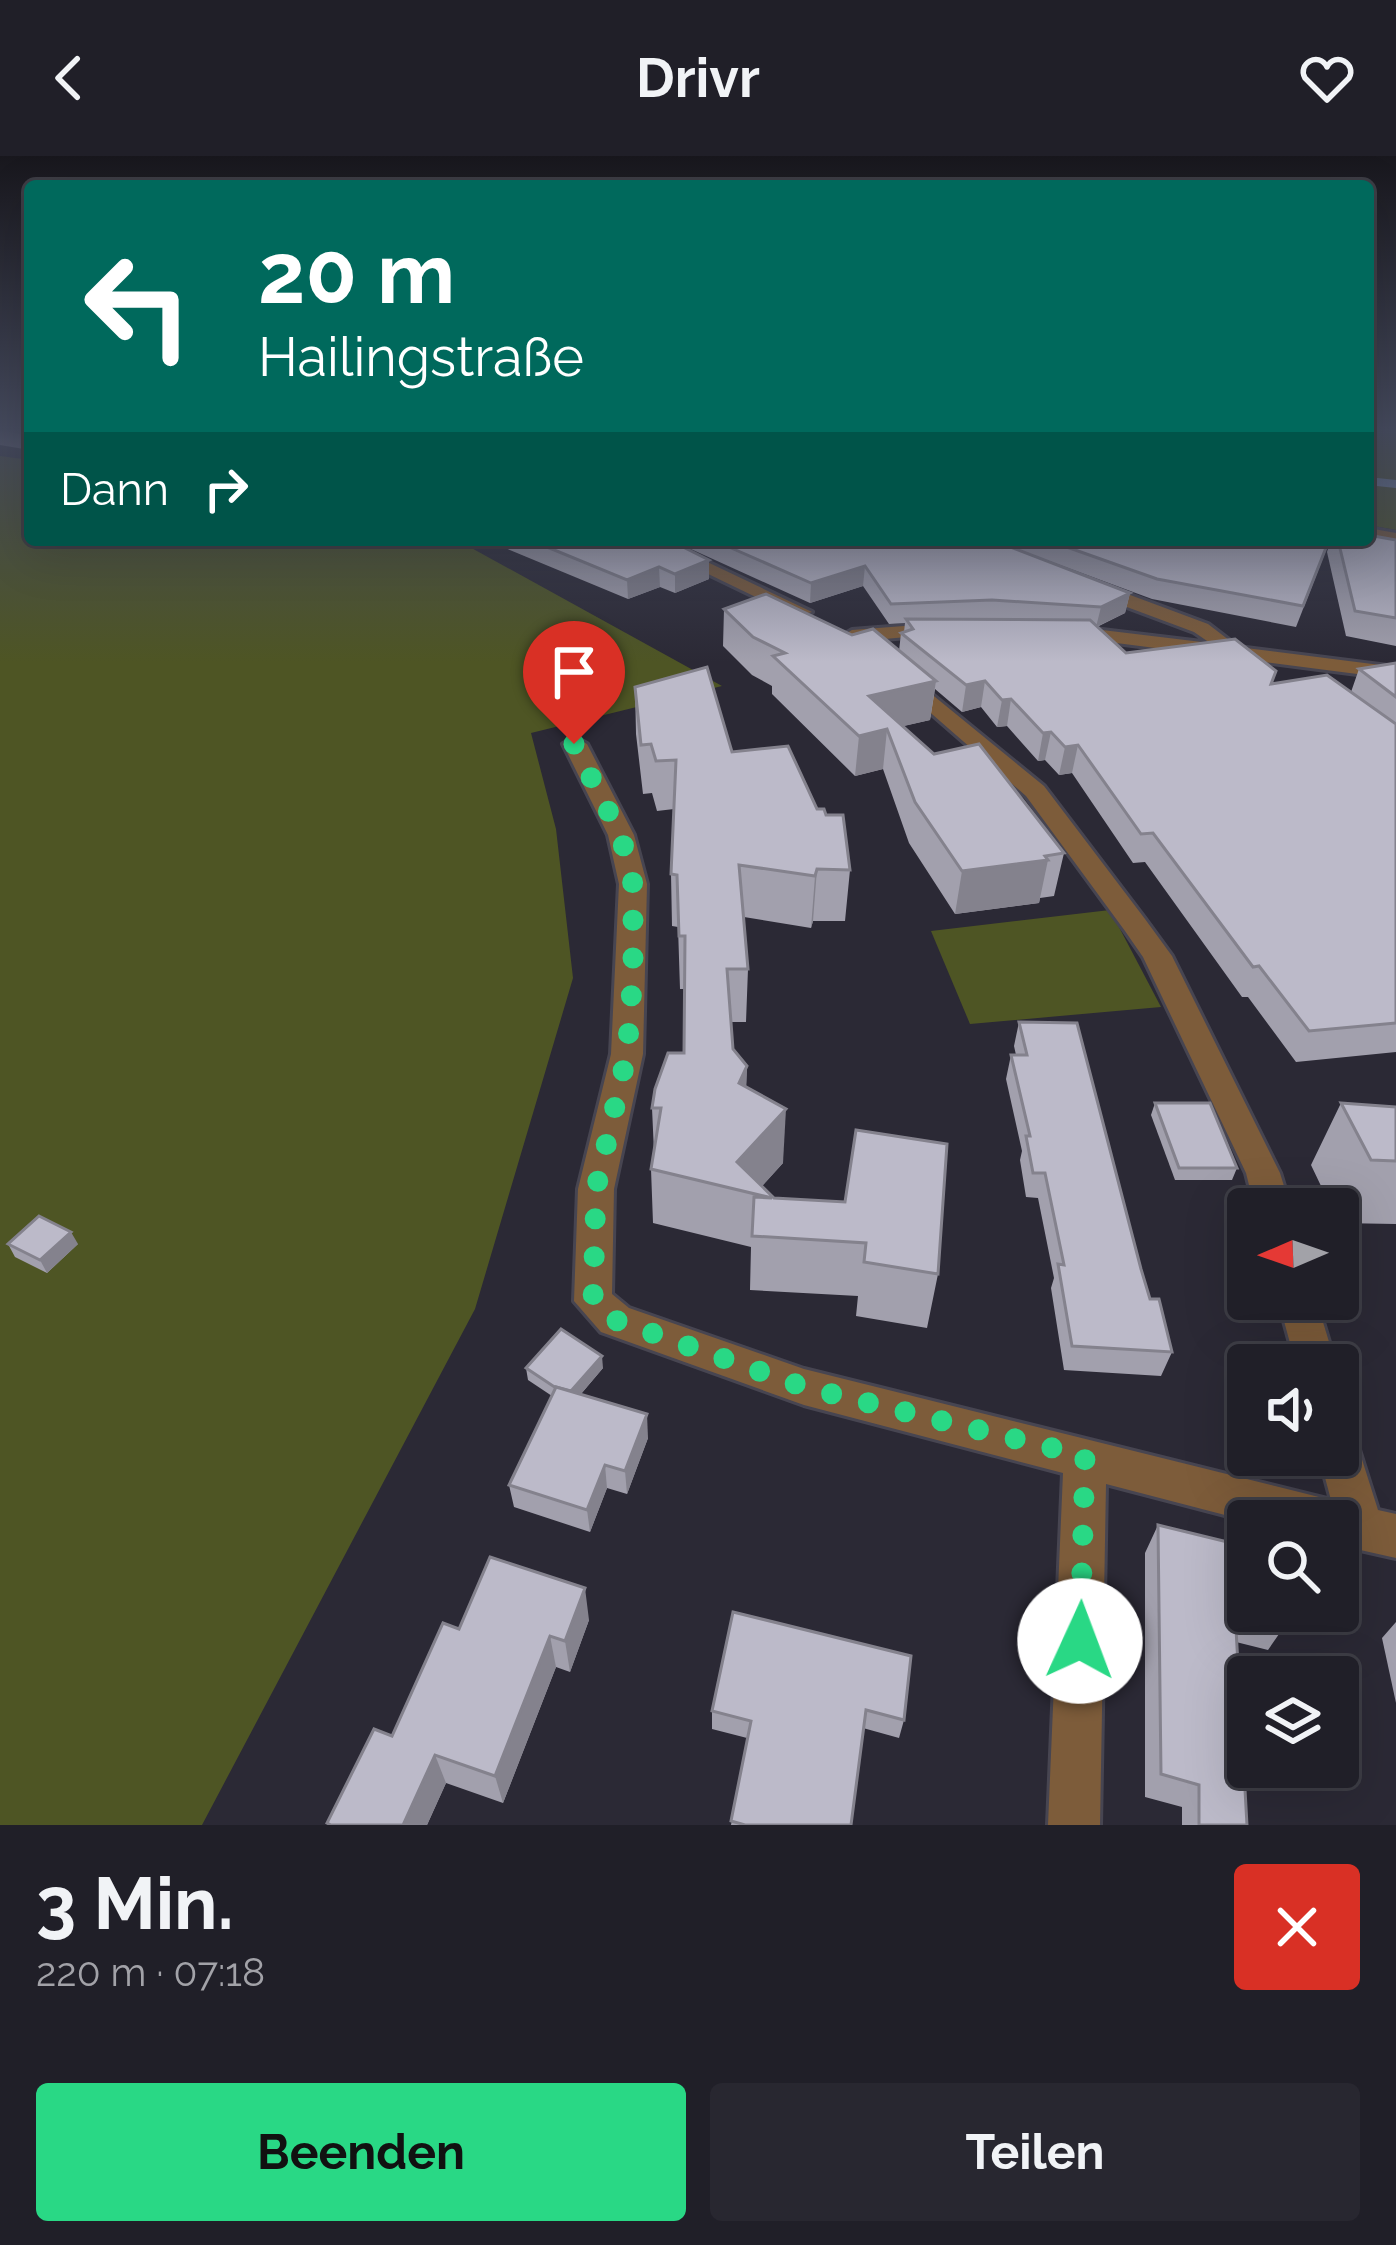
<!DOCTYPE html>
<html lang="de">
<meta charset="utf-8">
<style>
body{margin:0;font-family:Raleway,sans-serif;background:#282730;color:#f1f3f6;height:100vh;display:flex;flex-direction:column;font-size:45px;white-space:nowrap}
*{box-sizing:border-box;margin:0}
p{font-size:39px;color:#a2a2a8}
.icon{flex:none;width:66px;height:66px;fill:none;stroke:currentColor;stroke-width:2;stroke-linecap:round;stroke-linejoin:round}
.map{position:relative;height:1669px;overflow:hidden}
.details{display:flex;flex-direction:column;background:#201f28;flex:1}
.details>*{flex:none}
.hud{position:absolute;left:24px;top:24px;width:1350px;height:366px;border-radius:12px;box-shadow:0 12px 48px #0002,0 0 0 3px #3d3d45;background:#00695c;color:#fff;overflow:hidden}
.needle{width:78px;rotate:268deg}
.tools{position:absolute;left:1227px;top:1032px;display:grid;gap:24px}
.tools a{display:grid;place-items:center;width:132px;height:132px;border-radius:12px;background:#201f28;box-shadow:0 12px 48px #0002,0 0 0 3px #3d3d45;font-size:60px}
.pin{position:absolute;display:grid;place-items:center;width:102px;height:102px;color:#fff;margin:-123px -51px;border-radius:50% 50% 50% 0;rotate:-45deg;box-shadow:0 0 12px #0007}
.pin .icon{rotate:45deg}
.me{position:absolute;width:132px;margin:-66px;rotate:2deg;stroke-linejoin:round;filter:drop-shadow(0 0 9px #0008)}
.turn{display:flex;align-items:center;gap:42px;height:252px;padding:0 36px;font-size:54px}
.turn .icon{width:156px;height:156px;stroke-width:2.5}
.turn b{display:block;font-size:84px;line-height:102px}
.then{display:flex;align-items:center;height:114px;padding:0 36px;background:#0003;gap:24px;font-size:45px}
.round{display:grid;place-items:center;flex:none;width:126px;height:126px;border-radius:12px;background:#282730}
.head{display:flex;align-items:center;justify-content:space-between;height:204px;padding:0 36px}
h1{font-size:72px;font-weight:700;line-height:90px}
.action{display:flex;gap:24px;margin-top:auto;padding:24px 36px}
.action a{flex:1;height:138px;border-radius:12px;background:#29d885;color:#111;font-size:48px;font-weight:700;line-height:138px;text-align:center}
.action a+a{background:#282730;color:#f1f3f6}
header{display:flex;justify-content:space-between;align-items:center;height:156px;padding:0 36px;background:#201f28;font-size:54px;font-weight:700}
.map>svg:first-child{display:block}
.green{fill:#4e5524}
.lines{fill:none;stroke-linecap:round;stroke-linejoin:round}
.stream{stroke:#7d93b7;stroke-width:8}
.street-casing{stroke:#474551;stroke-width:6}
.street{fill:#7d5c3a;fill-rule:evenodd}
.wall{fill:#a2a0ad}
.shaded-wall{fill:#84828d}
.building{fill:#bcbac9;stroke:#84828d;stroke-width:3}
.route{stroke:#29d885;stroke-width:21;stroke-dasharray:0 37.8}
</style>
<header><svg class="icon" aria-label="back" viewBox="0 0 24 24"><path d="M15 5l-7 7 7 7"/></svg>Drivr<svg class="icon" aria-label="heart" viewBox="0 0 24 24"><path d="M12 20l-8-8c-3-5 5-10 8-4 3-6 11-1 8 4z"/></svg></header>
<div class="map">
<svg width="1396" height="1669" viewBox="0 0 1396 1669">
<rect width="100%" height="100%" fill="#2b2935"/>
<g class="green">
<path d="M1368 272H1396V374L1368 369Z"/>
<path d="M0 300 30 304V384H457L722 530 531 577 556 673 573 822 475 1153 202 1669H0Z"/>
<path d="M1110 754 1161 851 970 868 931 775Z"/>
</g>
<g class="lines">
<path class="stream" d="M1368 325 1396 328"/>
<defs>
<g id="street">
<path d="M1368 372 1396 377V387L1368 382Z"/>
<path d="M638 384H661L812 456 795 460Z"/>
<path d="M1084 427H1098L1208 468 1238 491 1396 511V523L1062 480 1059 476 1069 470 1210 487 1194 476 1084 435Z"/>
<path d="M943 467 953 473 950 477 852 486 842 480 852 474Z"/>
<path d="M902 514 1044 630 1145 763 1172 800 1280 1017 1291 1053H1255L1246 1017 1143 801 1125 775 1026 640 894 525 891 520Z"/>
<path d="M575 581 587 588 634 679 647 728 643 898 614 1033 612 1138 629 1152 804 1213 1331 1344 1319 1299H1338V1269L1353 1275 1378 1354 1396 1358V1402L1338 1389V1365H1248L1106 1328 1100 1669H1048L1063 1317 804 1249 601 1176 574 1145 578 1033 611 898 619 728 608 679 563 588Z"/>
<path d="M1278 1143H1316L1336 1209H1296Z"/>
</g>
</defs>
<use href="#street" class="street-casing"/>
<use href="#street" class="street"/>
</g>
<g class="wall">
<path d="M0 272H30V294L0 289Z"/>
<path d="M486 384H669L709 404V423L675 437 660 431 628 443Z"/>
<path d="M671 384H992L1130 437 1125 457 1097 471 1126 497 1272 528 1351 536 1359 513 1396 507V896L1296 906 1248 841H1242L1145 706 1133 707 1072 617 1059 619 1045 604 1038 605 1007 570 997 571 981 551 962 556 935 533 930 564 903 570 934 598 1064 697 1054 740 1040 742 1039 747 955 758 909 687 883 613 855 620 772 538V530L752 519 723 490 724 453 852 479 899 495 901 477 904 476 905 467 889 468 863 430 810 447Z"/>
<path d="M992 384H1330L1296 471 1152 443Z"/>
<path d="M1331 384H1396V490L1346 480 1327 396Z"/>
<path d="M635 531 817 653 850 714 845 765H813L811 772 744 761 748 813 746 866H731L733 893 747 910 746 931 783 1007 762 1030 774 1042 938 1118 927 1172 856 1160 858 1140 750 1134 751 1091 653 1067 651 1013 654 996 652 952 684 897V833H680L678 771 672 770 671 718 674 653 657 655 652 637 643 638 636 578Z"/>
<path d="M1019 866 1141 1113 1150 1143 1172 1196 1161 1220 1064 1214 1051 1132 1054 1122 1038 1042 1026 1041 1020 1004 1022 995 1006 923 1011 899H1016L1014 890Z"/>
<path d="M1155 947 1237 1012 1232 1024H1175L1151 959Z"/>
<path d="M1341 947 1396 951V1068L1338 1067V1053H1332L1311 1009Z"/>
<path d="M8 1088H78L47 1117 15 1101Z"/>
<path d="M526 1212H603L581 1238 648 1282 627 1338 607 1332 590 1376 514 1351 509 1329 552 1240 528 1224Z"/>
<path d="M1158 1369 1286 1468 1268 1494 1236 1486 1247 1669H1182V1651L1145 1641V1397Z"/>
<path d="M733 1456 904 1564 899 1582 863 1572 851 1669H731L747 1582 712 1573V1555Z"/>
<path d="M589 1464 570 1516 556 1511 503 1647 446 1627 427 1669H328L327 1667 392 1580 459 1473Z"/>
<path d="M1396 1466V1547L1382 1482Z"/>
</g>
<g class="shaded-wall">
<path d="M709 404V423L675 437V418Z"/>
<path d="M865 410 863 430 810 447 811 427Z"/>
<path d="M659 411 660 431 628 443 627 424Z"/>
<path d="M1130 437 1125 457 1096 471 1101 451Z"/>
<path d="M936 525 930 564 887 574 883 613 855 620 859 580 869 540Z"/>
<path d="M985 525 981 551 962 556 966 529Z"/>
<path d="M1011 543 1007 570 997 571 1002 544Z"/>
<path d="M1051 576 1045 604 1038 605 1043 577Z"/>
<path d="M1078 589 1072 617 1059 619 1065 591Z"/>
<path d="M1048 704 1039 747 955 758 962 715Z"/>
<path d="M817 713 813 765 811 772 815 720Z"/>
<path d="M747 910 745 964 739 927Z"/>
<path d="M786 953 783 1007 755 1038 737 1006Z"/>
<path d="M71 1076 78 1088 47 1117 40 1104Z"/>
<path d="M602 1200 603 1212 569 1252 567 1240Z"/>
<path d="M647 1258 648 1282 627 1338 625 1315Z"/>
<path d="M605 1309 607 1332 590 1376 587 1354Z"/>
<path d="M585 1432 589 1464 570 1516 565 1485Z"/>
<path d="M550 1480 556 1511 503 1647 495 1620Z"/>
<path d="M435 1599 446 1627 427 1669H403Z"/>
</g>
<g class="building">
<path d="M0 272H30V278L0 273Z"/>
<path d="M1368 379 1396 384V462L1355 455 1338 384H1368Z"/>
<path d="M530 384H669L709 404 675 418 659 411 627 424Z"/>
<path d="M713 384H992L1130 437 1101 451 992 444 891 448 865 410 811 427Z"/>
<path d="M1047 384H1329L1303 450 1157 423Z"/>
<path d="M766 438 852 479 873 473 936 525 869 540 934 598 979 588 1064 697 1045 700 1048 704 962 715 915 646 887 573 859 580 773 500 785 497 753 481 724 453Z"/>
<path d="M906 463 1090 464 1126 497 1235 483 1276 515 1271 528 1327 519 1396 568V867L1309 875 1259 810 1253 811 1153 677 1141 678 1078 589 1065 591 1051 576 1043 577 1011 543 1002 544 985 525 966 529 901 477 913 473Z"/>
<path d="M1396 507V541L1359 513Z"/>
<path d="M707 511 732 596 788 590 817 653H824L826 659H843L850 714 817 713 815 720 739 709 748 813H727L733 893 747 910 739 927 786 953 737 1006 774 1042 845 1046 856 974 947 988 938 1118 864 1106 866 1087 752 1080 754 1041 772 1042 651 1013 661 952H652L655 933 668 897H684L685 780H679L677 719 671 718 676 604 656 605 651 588 641 589 635 531Z"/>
<path d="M1019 866 1077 867 1141 1113 1150 1143H1159L1172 1196 1072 1190 1058 1108 1064 1109 1045 1017H1033L1026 980H1030L1011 899H1027Z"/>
<path d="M1155 947H1210L1237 1012H1179Z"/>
<path d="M1341 947 1396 951V1005L1371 1004Z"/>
<path d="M39 1060 71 1076 40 1104 8 1088Z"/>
<path d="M561 1173 602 1200 571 1235 556 1231V1232L526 1212Z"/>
<path d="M556 1231 647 1258 625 1315 605 1309 587 1354 509 1329Z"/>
<path d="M1158 1369 1248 1391V1455H1285L1286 1468 1235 1455 1247 1669H1199V1629L1161 1618Z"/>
<path d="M490 1401 585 1432 565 1485 550 1480 495 1620 435 1599 403 1669H331L327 1667 374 1573 392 1580 443 1467 459 1473Z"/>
<path d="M733 1456 911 1500 904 1564 866 1554 851 1669H745L731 1665 751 1565 712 1555Z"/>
</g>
<linearGradient id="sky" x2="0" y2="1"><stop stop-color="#18171d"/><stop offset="0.54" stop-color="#44495c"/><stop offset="1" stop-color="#44495c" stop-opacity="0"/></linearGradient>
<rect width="1396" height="506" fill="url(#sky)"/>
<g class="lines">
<path class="route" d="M574 588 621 680 633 728V818L627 898 596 1033 593 1145 615 1164 804 1231 1085 1300 1080 1485"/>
</g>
</svg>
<div class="tools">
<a><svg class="needle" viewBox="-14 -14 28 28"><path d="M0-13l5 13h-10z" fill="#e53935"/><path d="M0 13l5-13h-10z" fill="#a2a2a8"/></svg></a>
<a><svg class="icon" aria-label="sound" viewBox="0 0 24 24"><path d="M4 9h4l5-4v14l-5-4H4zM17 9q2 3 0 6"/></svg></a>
<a><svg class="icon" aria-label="search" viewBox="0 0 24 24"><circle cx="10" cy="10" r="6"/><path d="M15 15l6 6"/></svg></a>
<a><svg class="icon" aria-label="layers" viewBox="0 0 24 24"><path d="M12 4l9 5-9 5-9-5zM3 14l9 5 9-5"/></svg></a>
</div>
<div class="pin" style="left:574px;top:588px;background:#d93025"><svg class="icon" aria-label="arrive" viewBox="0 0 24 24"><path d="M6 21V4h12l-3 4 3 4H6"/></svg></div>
<svg class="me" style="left:1080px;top:1485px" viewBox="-20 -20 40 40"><circle r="19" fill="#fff"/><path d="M0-13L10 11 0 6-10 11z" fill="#29d885"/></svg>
<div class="hud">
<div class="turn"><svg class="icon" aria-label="left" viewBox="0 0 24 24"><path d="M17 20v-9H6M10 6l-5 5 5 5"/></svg><div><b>20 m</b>Hailingstraße</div></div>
<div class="then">Dann<svg class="icon" aria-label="right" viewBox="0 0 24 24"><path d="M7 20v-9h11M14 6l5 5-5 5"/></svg></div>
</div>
</div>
<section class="details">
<div class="head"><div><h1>3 Min.</h1><p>220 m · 07:18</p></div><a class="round" style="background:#d93025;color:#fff"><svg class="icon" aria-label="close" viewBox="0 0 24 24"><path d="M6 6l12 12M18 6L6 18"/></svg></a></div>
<div class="action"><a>Beenden</a><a>Teilen</a></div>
</section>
